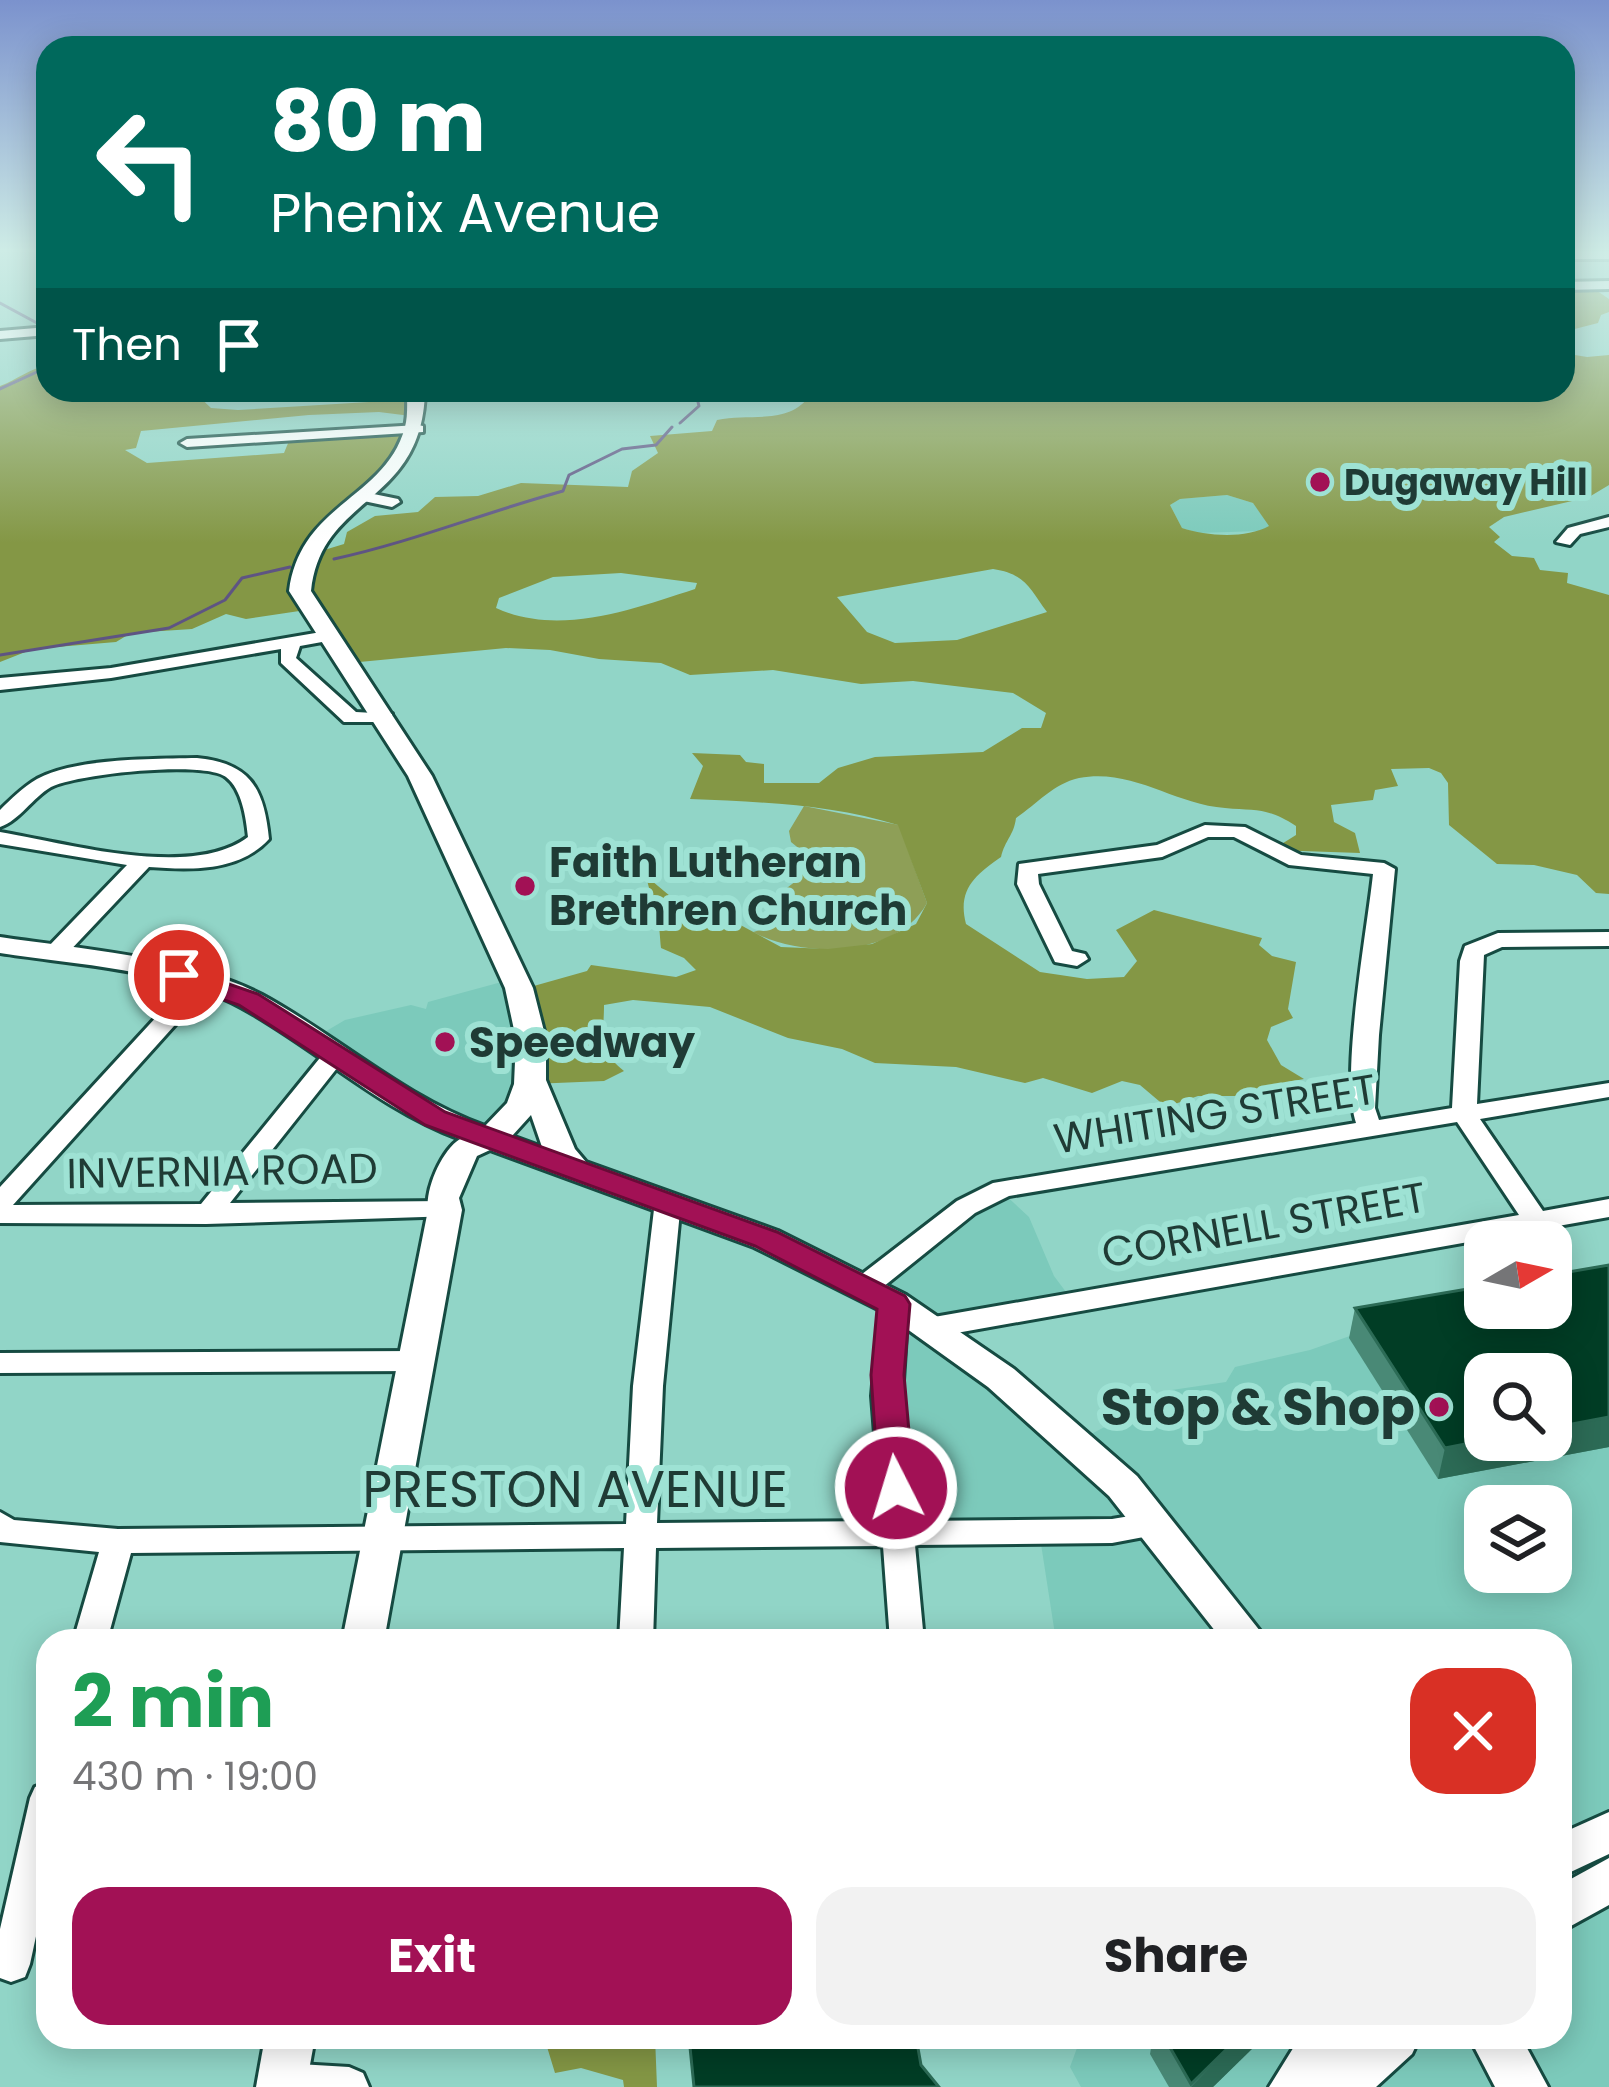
<!DOCTYPE html>
<meta charset="utf-8">
<style>
body{margin:0;font-family:Poppins,sans-serif;background:#f2f2f2;color:#202124;height:100vh;display:flex;flex-direction:column;font-size:45px;white-space:nowrap}
*{box-sizing:border-box;margin:0}
p{font-size:39px;color:#757577}
.icon{flex:none;width:66px;height:66px;fill:none;stroke:currentColor;stroke-width:2;stroke-linecap:round;stroke-linejoin:round}
.map{position:relative;flex:1;overflow:hidden}
.panel{position:absolute;left:36px;top:1629px;width:1536px;height:420px;display:flex;flex-direction:column;background:#fff;border-radius:36px;box-shadow:0 6px 30px #0003}
.panel>*{flex:none}
.guide{position:absolute;left:36px;top:36px;width:1539px;height:366px;border-radius:36px;box-shadow:0 6px 30px #0003;background:#00695c;color:#fff;overflow:hidden}
.needle{width:78px;rotate:81deg}
.tools{position:absolute;left:1464px;top:1221px;display:grid;gap:24px}
.tools a{display:grid;place-items:center;width:108px;height:108px;border-radius:24px;background:#fff;box-shadow:0 6px 30px #0003;font-size:60px}
.pin{position:absolute;display:grid;place-items:center;width:102px;height:102px;color:#fff;margin:-51px;border:6px solid #fff;border-radius:50%;box-shadow:0 3px 12px #0007}
.me{position:absolute;width:132px;margin:-66px;rotate:355deg;stroke-linejoin:round;filter:drop-shadow(0 0 9px #0008)}
.turn{display:flex;align-items:center;gap:42px;height:252px;padding:0 36px;font-size:54px}
.turn .icon{width:156px;height:156px;stroke-width:2.5}
.turn b{display:block;font-size:84px;line-height:102px}
.then{display:flex;align-items:center;height:114px;padding:0 36px;background:#0003;gap:24px;font-size:45px}
.round{display:grid;place-items:center;flex:none;width:126px;height:126px;border-radius:36px;background:#f2f2f2}
.overview{display:flex;align-items:center;justify-content:space-between;height:204px;padding:0 36px}
h1{font-size:72px;font-weight:700;line-height:90px;color:#1e9e55}
.primary-button{display:flex;gap:24px;margin-top:auto;padding:24px 36px}
.primary-button a{flex:1;height:138px;border-radius:36px;background:#a21155;color:#fff;font-size:48px;font-weight:700;line-height:138px;text-align:center}
.primary-button a+a{background:#f2f2f2;color:#202124}
.map>svg:first-child{display:block}
.built{fill:#7ccabb;fill-rule:evenodd}
.green{fill:#8e9f57}
.forest{fill:#849745;fill-rule:evenodd}
.lines{fill:none;stroke-linecap:round;stroke-linejoin:round}
.stream{stroke:#5e5483;stroke-width:3}
.minor-casing{stroke:#164b42;stroke-width:6}
.major-casing{stroke:#164b42;stroke-width:6}
.minor{fill:#fff;fill-rule:evenodd}
.major{fill:#fff;fill-rule:evenodd}
.wall{fill:#498976}
.shaded-wall{fill:#2c6b56}
.building{fill:#013d25;stroke:#2c6b56;stroke-width:3}
.route{fill:#a21155;stroke:#690b37;stroke-width:3}
.poi-dot{fill:#a21155;stroke:#9ee2d4;stroke-width:4.5}
.labels{text-anchor:middle;dominant-baseline:central;stroke-width:12;stroke-linejoin:round;paint-order:stroke}
.far-poi-label{font-size:36px;font-weight:bold;fill:#1f3b35;stroke:#9ee2d4;text-anchor:start}
.poi-label{font-size:42px;font-weight:bold;fill:#1f3b35;stroke:#9ee2d4;text-anchor:start}
.street-label{font-size:42px;fill:#1f3b35;stroke:#9ee2d4}
.near-poi-label{font-size:51px;font-weight:bold;fill:#1f3b35;stroke:#9ee2d4;text-anchor:end}
.near-street-label{font-size:51px;fill:#1f3b35;stroke:#9ee2d4}
</style>
<div class="map">
<svg width="1609" height="2087" viewBox="0 0 1609 2087">
<rect width="100%" height="100%" fill="#91d5c7"/>
<g class="built">
<path d="M1227 495 1253 503 1270 526 1260 531 1198 533 1182 528 1170 505 1180 499Z"/>
<path d="M509 980 532 1036 494 1143 311 1040 345 1020 411 1005 426 1009 428 1002Z"/>
<path d="M1001 1191 1029 1217 1054 1276 1072 1300 941 1331 1078 1441 1114 1422 1128 1426 1137 1423 1134 1402 1165 1391 1226 1382 1235 1367 1310 1350 1478 1291 1485 1308H1551L1609 1273V2087H1081L1070 2067 1077 2048 1072 2037H1560V1641H1056L1039 1531 894 1534 882 1307 870 1299 966 1208ZM1485 1374H1551V1440H1485ZM1485 1506H1551V1572H1485Z"/>
</g>
<path class="green" d="M804 806 899 825 927 903C897 958 803 959 753 932L806 917 783 891 801 877 807 855 791 842 789 831Z"/>
<g class="forest">
<path d="M1563 286H1590L1609 299V312L1601 315 1598 323 1563 332Z"/>
<path d="M1563 353 1587 357 1609 355V485L1589 497 1504 517 1489 527 1500 537 1494 542 1512 556 1534 558 1540 570 1568 573 1567 583 1609 595V894L1596 893 1577 875 1534 865 1497 864 1449 825 1448 783 1441 773 1429 768 1391 769 1398 786 1375 790 1373 800 1331 805 1334 822 1355 833 1360 853 1272 850 1296 835V826C1266 807 1257 811 1225 808 1173 804 1133 768 1079 778 1053 784 1037 804 1016 818 1014 835 1005 840 1001 857 975 875 957 890 966 924L1040 972 1087 979 1124 977 1137 961 1116 930 1154 910 1262 938 1259 945 1272 956 1296 962 1288 1009 1293 1018 1271 1027 1267 1040 1281 1065 1304 1079 1266 1086 1261 1096H1198L1166 1107 1140 1085 1122 1081 1092 1093 1043 1078 1025 1083 956 1067 875 1063 842 1049 788 1038 710 1007 633 1000 604 1005C604 1042 595 1047 624 1071L604 1081 532 1084 516 991 587 971 591 965 676 977 696 970 684 958 661 948C659 926 660 913 644 896L650 892 646 876 688 911 722 915 781 947 828 949 872 944 916 924 927 903 898 825C830 804 761 802 690 799L703 766 692 753 740 755 746 762 764 764V783H819L838 768 875 757 983 752 1022 728H1041L1046 713 1013 693 913 681 861 684 773 670 690 675 661 663 599 659 550 650 506 648 349 663 306 610 246 619 226 614 192 629 131 633 116 642 33 649 0 662V386C17 380 31 367 48 366V390H192L211 408 238 410 418 399 419 417 379 412 309 415 141 431 136 448 125 450 147 463 284 453 291 436 418 429 311 554 344 544 347 532 375 516 418 512 435 497 478 496 521 483 628 487 632 471 658 453 650 436 712 431 717 420C749 413 786 425 808 398L796 390H1196L1211 398 1243 399 1244 390 1303 394 1563 390ZM1227 495 1253 503 1269 526C1246 539 1206 536 1182 528L1170 505 1180 499ZM993 569C1027 574 1030 590 1047 612L957 640 895 643 867 632 837 597ZM621 573 697 583 695 589C633 609 559 637 496 608L499 598 553 577Z"/>
<path d="M544 2037H655L657 2087H624L623 2080 581 2068 555 2073Z"/>
</g>
<g class="lines">
<g class="stream">
<path d="M0 303 48 329"/>
<path d="M0 389 39 371 48 357"/>
<path d="M680 423 699 406 695 390"/>
<path d="M334 559C412 542 486 512 563 491L569 475 622 449 656 445 672 427"/>
<path d="M0 655 169 628 225 600 242 578 290 567"/>
</g>
<defs>
<g id="minor">
<rect x="1563" y="251" width="46" height="8"/>
<path d="M1609 281V289L1563 290V282Z"/>
<path d="M48 327V335L0 339V331Z"/>
<path d="M418 425 423 426V432L187 447 180 443 187 439Z"/>
<path d="M364 492 398 499 400 502 392 507 359 500V494Z"/>
<path d="M1609 517V527L1580 534 1570 545 1556 542 1568 528Z"/>
<path d="M327 631 333 632V640L300 646 296 658 356 712 392 714V722H344L281 663V649L111 678 0 690V678L111 668Z"/>
<path d="M197 758C250 763 264 788 269 839 239 872 191 870 149 867L63 958H47L44 953 47 948 127 865 0 844V832C67 843 191 880 248 837 246 818 242 789 226 777 204 760 76 774 51 787 32 798 20 820 0 827V810C11 799 23 787 37 779 76 758 152 759 197 758Z"/>
<path d="M1205 825 1245 827 1301 855 1384 863 1395 869 1379 1035 1375 1108 1379 1120 1452 1108 1460 961 1465 946 1498 933 1609 932V946L1502 947 1484 955 1477 1104 1609 1083V1097L1480 1119 1543 1211 1609 1199V1217L934 1337 924 1334 920 1327 924 1320 934 1317 1519 1215 1457 1122 1009 1196 975 1213 873 1295H853L849 1288 853 1281 957 1201 993 1183 1356 1123C1340 1076 1367 931 1373 874L1289 865 1234 837H1208L1162 857 1038 874 1039 884 1072 951 1085 954 1088 959 1077 966 1055 962 1017 884 1019 864 1157 845Z"/>
<path d="M202 974 210 976 214 981 210 986 13 1205 201 1204 328 1048 337 1046 349 1053 230 1203 445 1201 454 1204 458 1210 454 1216 206 1224 0 1223V1187L194 976Z"/>
<path d="M668 1192 681 1201 663 1386 657 1523 882 1521 872 1396 880 1303 884 1296H904L908 1303 902 1396 913 1521 1112 1519 1154 1512 1165 1515 1170 1524 1165 1533 1112 1543 915 1545 924 1641H890L883 1546 656 1548 653 1641H619L624 1548 131 1553 107 1641H73L99 1552 0 1542V1512L14 1520 118 1529 626 1524 633 1386 655 1201Z"/>
<path d="M417 1351 427 1354 431 1361 427 1368 417 1371 0 1373V1353Z"/>
<path d="M48 1782V1881L30 1964 25 1977 11 1982 0 1978V1929L30 1798 35 1787Z"/>
<path d="M282 2063 349 2067 363 2073 369 2087H264L268 2069Z"/>
</g>
<g id="major">
<path d="M407 390H425C423 506 321 494 311 591L432 776 533 988 546 1039V1080L575 1149 586 1162 778 1231 906 1295 1014 1369 1137 1476 1268 1641H1223L1109 1496 988 1387 882 1311 754 1247 490 1150 477 1156 459 1198 462 1210 384 1641H342L428 1210C425 1189 442 1150 460 1139 380 1110 316 1048 241 1007 170 969 78 965 0 953V937C80 949 190 957 262 995 338 1036 403 1097 485 1126L507 1103 514 1084 516 1039 505 988 408 776 289 591C300 503 386 499 405 427 408 416 407 402 407 390ZM531 1115 542 1147 512 1136Z"/>
<path d="M1609 1812V1854L1560 1877V1834Z"/>
<path d="M1609 1858V1905L1560 1932V1885Z"/>
<path d="M265 2037H315L306 2087H256Z"/>
<path d="M1300 2037H1354L1351 2044 1358 2037H1420L1412 2054 1376 2087H1269Z"/>
<path d="M1469 2037H1521L1548 2087H1495Z"/>
</g>
</defs>
<use href="#minor" class="minor-casing"/>
<use href="#major" class="major-casing"/>
<use href="#minor" class="minor"/>
<use href="#major" class="major"/>
</g>
<g class="wall">
<path d="M1609 1265V1447L1438 1479 1349 1338 1355 1308Z"/>
<path d="M1153 2037H1260L1258 2043 1213 2087H1169L1150 2054Z"/>
</g>
<g class="shaded-wall">
<path d="M1609 1417V1447L1438 1479 1445 1448 1486 1440H1551V1428Z"/>
<path d="M1239 2037H1260L1258 2043 1213 2087H1191Z"/>
</g>
<g class="building">
<path d="M1609 1265V1417L1551 1428V1374H1485L1486 1440 1445 1448 1355 1308 1485 1286V1308H1551V1275Z"/>
<path d="M689 2037H916L921 2065 939 2087H694Z"/>
<path d="M1164 2037H1239L1191 2084Z"/>
</g>
<linearGradient id="sky" x2="0" y2="1"><stop stop-color="#7b92cd"/><stop offset="0.46" stop-color="#ceece6"/><stop offset="1" stop-color="#ceece6" stop-opacity="0"/></linearGradient>
<rect width="1609" height="543" fill="url(#sky)"/>
<path class="route" d="M179 967 258 994 445 1112 777 1232 905 1296 910 1304 904 1375 914 1488 909 1497 896 1501 884 1497 879 1488 871 1375 877 1309 755 1246 425 1125 239 1005 170 981 166 975Z"/>
<g class="poi-dot">
<circle cx="1320" cy="482" r="12"/>
<circle cx="525" cy="886" r="12"/>
<circle cx="445" cy="1042" r="12"/>
<circle cx="1439" cy="1407" r="12"/>
</g>
<g class="labels">
<g class="far-poi-label">
<text x="1344" y="482">Dugaway Hill</text>
</g>
<g class="poi-label">
<text x="549" y="862">Faith Lutheran<tspan x="549" dy="48">Brethren Church</tspan></text>
<text x="469" y="1042">Speedway</text>
</g>
<g class="street-label">
<text transform="translate(1215 1114) rotate(-9)">WHITING STREET</text>
<text transform="translate(222 1171) rotate(-1)">INVERNIA ROAD</text>
<text transform="translate(1264 1225) rotate(-10)">CORNELL STREET</text>
</g>
<g class="near-poi-label">
<text x="1415" y="1407">Stop &amp; Shop</text>
</g>
<g class="near-street-label">
<text x="575" y="1489">PRESTON AVENUE</text>
</g>
</g>
</svg>
<div class="tools">
<a><svg class="needle" viewBox="-14 -14 28 28"><path d="M0-13l5 13h-10z" fill="#e53935"/><path d="M0 13l5-13h-10z" fill="#757577"/></svg></a>
<a><svg class="icon" aria-label="search" viewBox="0 0 24 24"><circle cx="10" cy="10" r="6"/><path d="M15 15l6 6"/></svg></a>
<a><svg class="icon" aria-label="layers" viewBox="0 0 24 24"><path d="M12 4l9 5-9 5-9-5zM3 14l9 5 9-5"/></svg></a>
</div>
<div class="pin" style="left:179px;top:975px;background:#d93025"><svg class="icon" aria-label="arrive" viewBox="0 0 24 24"><path d="M6 21V4h12l-3 4 3 4H6"/></svg></div>
<svg class="me" style="left:896px;top:1488px" viewBox="-20 -20 40 40"><circle r="17" fill="#a21155" stroke="#fff" stroke-width="3"/><path d="M0-11L8 9 0 5-8 9z" fill="#fff"/></svg>
<div class="guide">
<div class="turn"><svg class="icon" aria-label="left" viewBox="0 0 24 24"><path d="M17 20v-9H6M10 6l-5 5 5 5"/></svg><div><b>80 m</b>Phenix Avenue</div></div>
<div class="then">Then<svg class="icon" aria-label="arrive" viewBox="0 0 24 24"><path d="M6 21V4h12l-3 4 3 4H6"/></svg></div>
</div>
<section class="panel">
<div class="overview"><div><h1>2 min</h1><p>430 m · 19:00</p></div><a class="round" style="background:#d93025;color:#fff"><svg class="icon" aria-label="close" viewBox="0 0 24 24"><path d="M6 6l12 12M18 6L6 18"/></svg></a></div>
<div class="primary-button"><a>Exit</a><a>Share</a></div>
</section>
</div>
